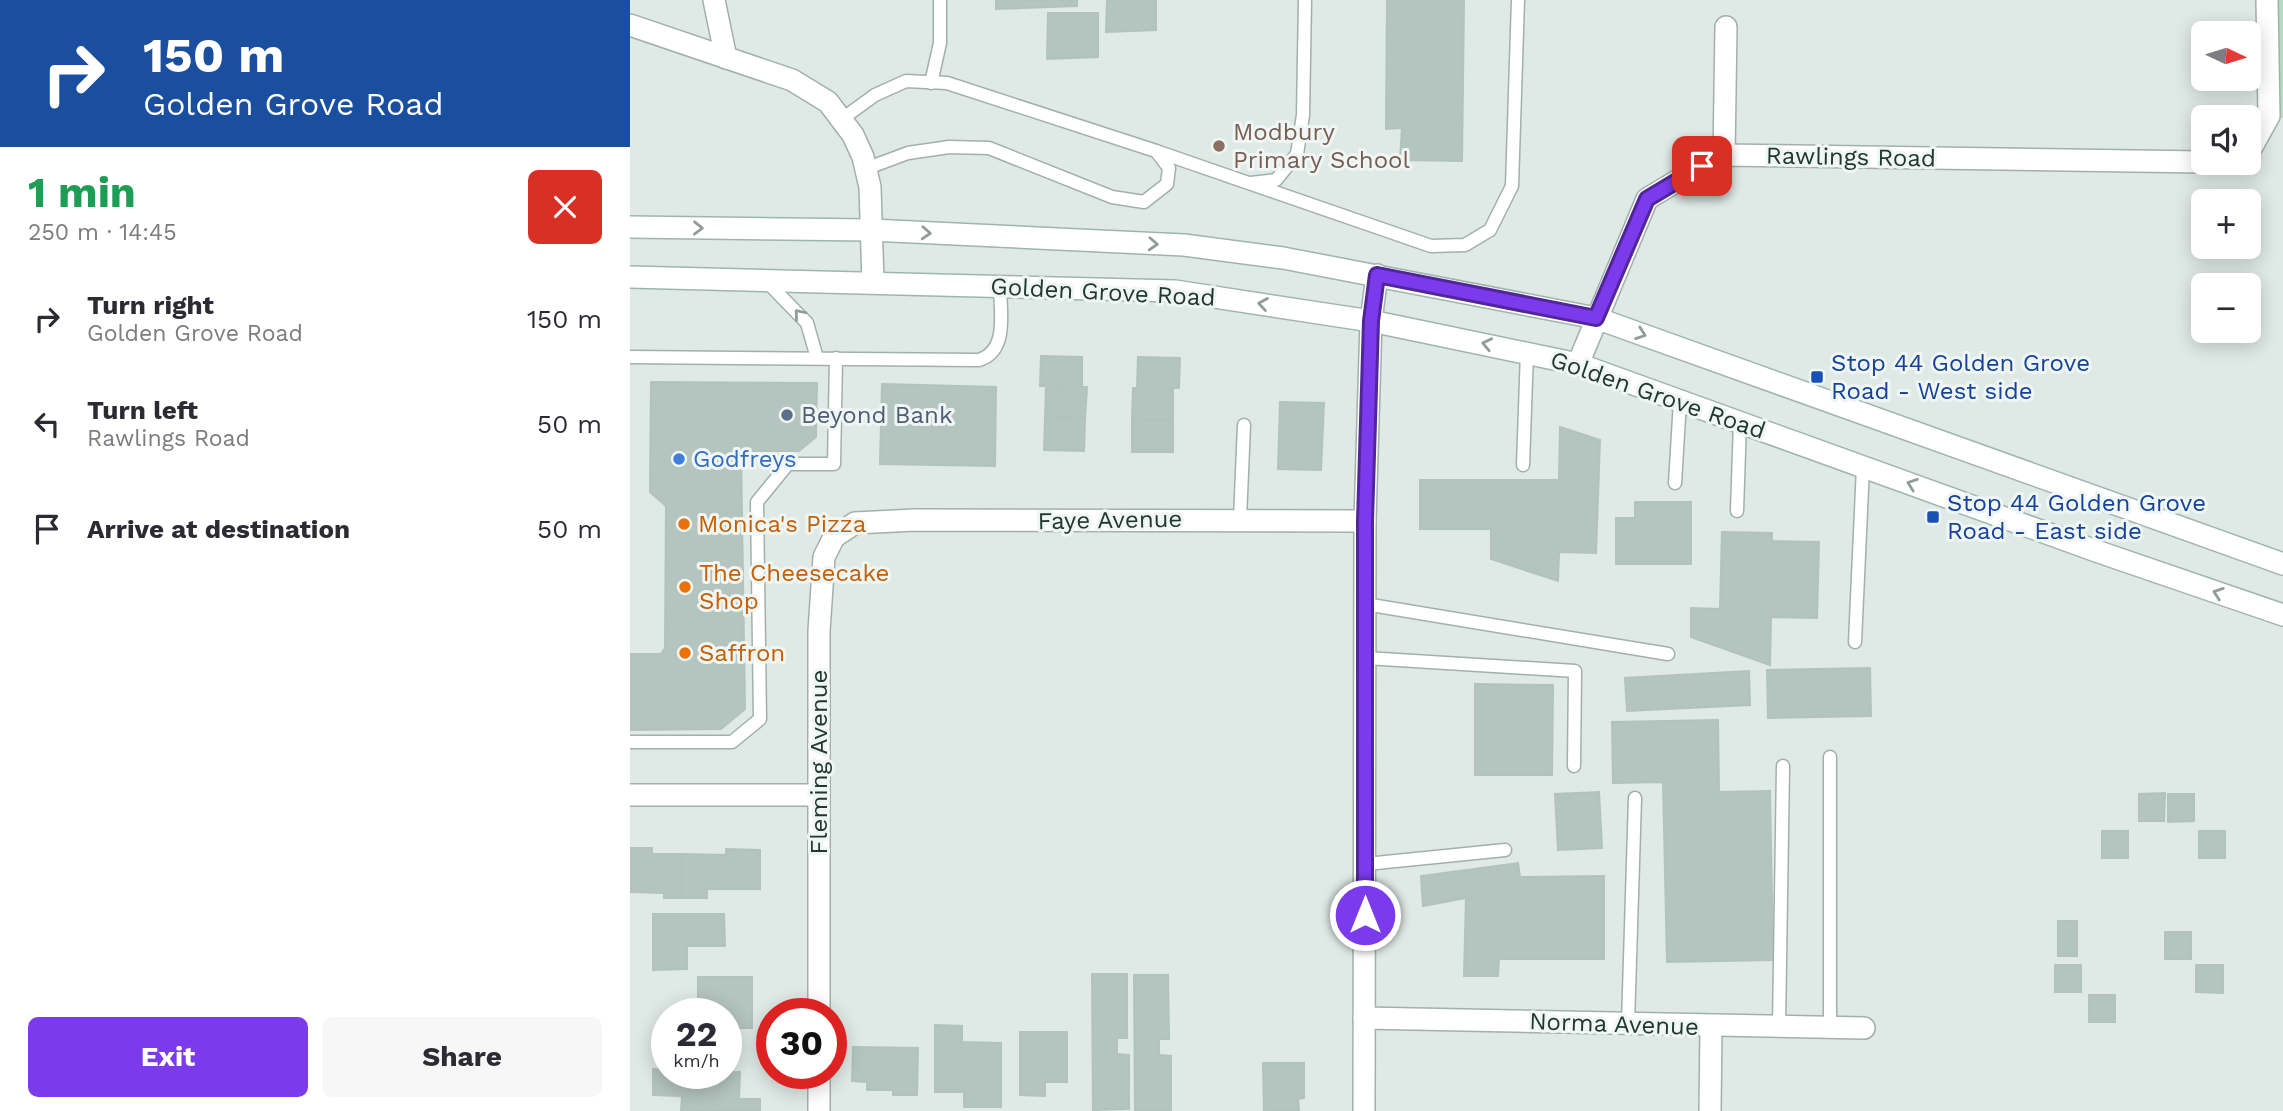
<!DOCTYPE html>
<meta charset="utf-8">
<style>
body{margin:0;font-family:"Work Sans",sans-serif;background:#f7f7f7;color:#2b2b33;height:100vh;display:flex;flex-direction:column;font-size:26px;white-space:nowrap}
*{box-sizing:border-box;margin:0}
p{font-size:23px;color:#7c7c81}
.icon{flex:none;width:38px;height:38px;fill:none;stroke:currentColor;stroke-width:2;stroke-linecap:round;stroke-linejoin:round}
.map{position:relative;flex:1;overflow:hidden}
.sheet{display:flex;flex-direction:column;background:#fff;width:630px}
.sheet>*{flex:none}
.banner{background:#1a4fa0;color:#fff;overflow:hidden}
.needle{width:46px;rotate:94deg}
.buttons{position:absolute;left:1561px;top:21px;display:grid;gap:14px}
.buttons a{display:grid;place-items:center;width:70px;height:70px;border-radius:10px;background:#fff;box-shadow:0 4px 18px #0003;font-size:35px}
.speed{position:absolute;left:21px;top:998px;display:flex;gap:14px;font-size:35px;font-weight:700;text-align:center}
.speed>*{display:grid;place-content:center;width:91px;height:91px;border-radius:50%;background:#fff;box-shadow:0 4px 18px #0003;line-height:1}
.speed small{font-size:18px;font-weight:400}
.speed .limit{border:10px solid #d22;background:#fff;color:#111}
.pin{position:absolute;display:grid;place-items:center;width:60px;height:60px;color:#fff;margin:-30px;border-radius:14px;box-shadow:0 4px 10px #0006}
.me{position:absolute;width:77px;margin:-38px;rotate:0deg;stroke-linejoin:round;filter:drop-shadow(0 0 5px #0008)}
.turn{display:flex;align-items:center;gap:24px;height:147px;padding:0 28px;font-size:32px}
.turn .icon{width:91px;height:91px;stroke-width:2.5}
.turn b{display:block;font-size:49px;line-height:60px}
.round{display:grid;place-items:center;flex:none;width:74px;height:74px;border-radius:10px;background:#f7f7f7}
.overview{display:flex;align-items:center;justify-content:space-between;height:119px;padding:0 28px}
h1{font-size:42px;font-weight:700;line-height:52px;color:#1e9e55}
.primary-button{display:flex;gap:14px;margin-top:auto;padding:14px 28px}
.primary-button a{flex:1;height:80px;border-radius:10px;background:#7c3aed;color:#fff;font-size:28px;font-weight:700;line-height:80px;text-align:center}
.primary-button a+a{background:#f7f7f7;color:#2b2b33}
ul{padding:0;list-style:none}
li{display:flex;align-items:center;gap:21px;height:105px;padding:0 28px}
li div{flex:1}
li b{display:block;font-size:26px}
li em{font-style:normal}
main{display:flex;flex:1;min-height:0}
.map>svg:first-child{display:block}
.green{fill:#b8dac2}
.building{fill:#b4c4be;stroke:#b1c3bc;stroke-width:2}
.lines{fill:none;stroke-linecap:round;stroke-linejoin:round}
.service-casing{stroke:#a2b0ac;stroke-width:15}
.minor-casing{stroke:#a2b0ac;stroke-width:24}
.secondary-casing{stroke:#9eb5ad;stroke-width:24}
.service{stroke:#fff;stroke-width:12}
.minor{stroke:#fff;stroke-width:21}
.secondary{stroke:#fff;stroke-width:21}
.oneway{stroke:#909c98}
.route-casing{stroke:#51269a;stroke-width:18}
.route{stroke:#7c3aed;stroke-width:12}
.education-dot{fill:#8d6e63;stroke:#eff6f3;stroke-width:2.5}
.transit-dot{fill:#1a4fb4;stroke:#eff6f3;stroke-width:2.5}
.service-dot{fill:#5c6f8a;stroke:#eff6f3;stroke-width:2.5}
.shop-dot{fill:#3f7fe0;stroke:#eff6f3;stroke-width:2.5}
.food-dot{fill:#e8710a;stroke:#eff6f3;stroke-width:2.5}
.labels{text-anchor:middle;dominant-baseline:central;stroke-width:6;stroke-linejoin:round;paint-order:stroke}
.education-label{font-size:24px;fill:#785e54;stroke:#eff6f3;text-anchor:start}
.street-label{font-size:24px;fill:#213832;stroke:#eff6f3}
.transit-label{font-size:24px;fill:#164399;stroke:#eff6f3;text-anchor:start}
.service-label{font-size:24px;fill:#4e5e75;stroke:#eff6f3;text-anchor:start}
.shop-label{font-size:24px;fill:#366cbe;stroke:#eff6f3;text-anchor:start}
.food-label{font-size:24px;fill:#c56008;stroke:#eff6f3;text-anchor:start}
</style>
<main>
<section class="sheet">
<div class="banner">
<div class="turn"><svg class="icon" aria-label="right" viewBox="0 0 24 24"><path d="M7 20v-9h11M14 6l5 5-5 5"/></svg><div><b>150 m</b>Golden Grove Road</div></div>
</div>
<div class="overview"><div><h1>1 min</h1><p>250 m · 14:45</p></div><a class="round" style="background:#d93025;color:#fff"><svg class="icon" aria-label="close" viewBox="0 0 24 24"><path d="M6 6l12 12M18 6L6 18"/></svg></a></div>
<ul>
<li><svg class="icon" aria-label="right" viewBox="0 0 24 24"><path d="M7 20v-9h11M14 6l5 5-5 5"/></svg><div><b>Turn right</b><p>Golden Grove Road</p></div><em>150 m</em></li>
<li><svg class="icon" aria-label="left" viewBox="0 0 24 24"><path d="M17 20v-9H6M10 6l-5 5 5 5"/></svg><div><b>Turn left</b><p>Rawlings Road</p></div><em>50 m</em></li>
<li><svg class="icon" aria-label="arrive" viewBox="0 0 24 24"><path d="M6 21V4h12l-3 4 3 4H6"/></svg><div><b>Arrive at destination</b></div><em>50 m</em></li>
</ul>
<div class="primary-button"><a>Exit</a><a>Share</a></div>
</section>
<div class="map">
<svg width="1653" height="1111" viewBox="0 0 1653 1111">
<rect width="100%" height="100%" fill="#dfe9e5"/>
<path class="green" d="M1637 0H1653V118L1639 116Z"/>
<g class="building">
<path d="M366 0H447V6L366 9Z"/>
<path d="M477 0H526V30L476 32Z"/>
<path d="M757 0H834L832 161 770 160 772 128 756 129Z"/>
<path d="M418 13H468V57L417 59Z"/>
<path d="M411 356 452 357V387L410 386Z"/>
<path d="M508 357 550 358 549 388H507Z"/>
<path d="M21 382 187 383 186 437 169 451H111L115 709 91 729 0 730V654H31L35 648 36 506 20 492Z"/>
<path d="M252 384 366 387 365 466 250 464Z"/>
<path d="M416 387H457L455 419 415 418Z"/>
<path d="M503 388H543V420L502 419Z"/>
<path d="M650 402 694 403 691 470 648 469Z"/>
<path d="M415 418 455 419 454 451 414 450Z"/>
<path d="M502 419 543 420V452H502Z"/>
<path d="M930 427 970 440 966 553 929 552 928 581 861 559V529H790V480H929Z"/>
<path d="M1005 502H1061V564H986V518H1005Z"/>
<path d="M1092 532 1142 533V541L1189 542 1187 618 1141 617 1140 665 1061 637V608L1090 609Z"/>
<path d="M1240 668 1241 716 1138 718 1137 670Z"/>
<path d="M1119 671 1120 705 997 711 995 678Z"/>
<path d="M845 684 923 685 922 775H845Z"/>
<path d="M1088 720 1089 792 1140 791 1143 960 1037 962 1033 782 983 783 982 722Z"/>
<path d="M969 792 972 848 928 850 925 794Z"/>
<path d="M1535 793 1534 821H1509V794Z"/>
<path d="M1538 794H1564V821L1538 822Z"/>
<rect x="1472" y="831" width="26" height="27"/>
<rect x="1569" y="831" width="26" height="27"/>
<path d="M0 848H22V854H51V898H34V893L0 892Z"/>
<path d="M96 849 130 850V889H77V898H51V854L96 855Z"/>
<path d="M888 863 890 877 974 876V959H869L868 976H834L836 898 793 906 791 876Z"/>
<path d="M23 914H94L95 946H57V969L23 970Z"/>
<rect x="1428" y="921" width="19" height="35"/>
<rect x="1535" y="932" width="26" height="27"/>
<rect x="1425" y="965" width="26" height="27"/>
<path d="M1566 965H1593V993L1566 992Z"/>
<path d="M462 974H497V1038H487V1054L499 1055V1109L463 1110Z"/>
<path d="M504 975H538L539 1039H529V1055L541 1056V1111H505Z"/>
<path d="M68 977H122V1028H96V1013H68Z"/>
<rect x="1459" y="995" width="26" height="27"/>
<path d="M305 1025 332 1026V1042L371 1043V1107H334V1092H305Z"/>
<path d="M390 1032H437V1082H415V1096L390 1095Z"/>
<path d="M223 1047 288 1048 287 1095H263V1090H237V1082L222 1081Z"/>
<path d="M633 1063H674V1098L668 1099 669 1111H634Z"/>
<path d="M23 1069 37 1070V1073L110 1072 109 1099H130V1111H51L52 1096 23 1095Z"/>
</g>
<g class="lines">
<defs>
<g id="service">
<path d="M301 83 310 43V0"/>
<path d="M212 119 245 95 276 81 317 83 526 151 539 168 537 184 514 202 482 197 359 148 319 147 278 153 235 169"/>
<path d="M526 151 801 246 835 245 860 230 882 186 888 0"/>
<path d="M621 183 646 180 667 154 673 115 675 0"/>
<path d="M137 282 177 323 187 358"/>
<path d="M0 357 349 360C379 351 370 311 370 285"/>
<path d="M893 465 897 352"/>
<path d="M1045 483 1050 401"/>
<path d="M1107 511 1110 422"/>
<path d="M610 519 614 425"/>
<path d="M735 604 1038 654"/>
<path d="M1225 642 1233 467"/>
<path d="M736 658 945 671 944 766"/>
<path d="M0 742H102L130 719 127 502 158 464H204L206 358"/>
<path d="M736 864 875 850"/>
<path d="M998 1024 1005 798"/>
<path d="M1149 1027 1153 766"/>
<path d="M1200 1028V757"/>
</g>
<g id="minor">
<path d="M84 0 96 58"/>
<path d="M0 25 162 80 198 102 223 135 233 157 240 187 243 283"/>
<path d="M1619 152 1639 116 1637 0"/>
<path d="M1094 156 1096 27"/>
<path d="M948 364 1017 199 1090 155 1573 162"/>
<path d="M0 795H188"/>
<path d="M189 1013V631L194 557 204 537 225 523 285 520 735 521"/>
<path d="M734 1018 1234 1028"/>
<path d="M189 1073V1111"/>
<path d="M734 1111 735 521 741 321 747 275"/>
<path d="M1080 1111 1081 1027"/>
</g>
<g id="secondary">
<path d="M0 227 241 230 554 245 653 258 966 318 1653 564"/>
<path d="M0 277 545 291 741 321 948 364 1469 552 1653 615"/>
</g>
</defs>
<use href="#service" class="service-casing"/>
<use href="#minor" class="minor-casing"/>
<use href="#secondary" class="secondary-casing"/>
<use href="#service" class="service"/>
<use href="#minor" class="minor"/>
<use href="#secondary" class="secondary"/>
</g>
<defs><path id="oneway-chevron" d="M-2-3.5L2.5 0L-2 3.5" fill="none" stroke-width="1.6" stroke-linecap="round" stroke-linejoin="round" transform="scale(1.75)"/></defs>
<g class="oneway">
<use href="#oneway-chevron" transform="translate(68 228) rotate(1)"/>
<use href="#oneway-chevron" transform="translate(296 233) rotate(3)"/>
<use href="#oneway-chevron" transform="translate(523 244) rotate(3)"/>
<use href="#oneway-chevron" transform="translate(633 304) rotate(-171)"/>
<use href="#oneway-chevron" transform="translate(169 314) rotate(-130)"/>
<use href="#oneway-chevron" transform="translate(1011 334) rotate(20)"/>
<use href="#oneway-chevron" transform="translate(857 344) rotate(-168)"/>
<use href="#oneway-chevron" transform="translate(1282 484) rotate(-160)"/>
<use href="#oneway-chevron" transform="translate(1588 593) rotate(-161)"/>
</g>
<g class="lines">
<defs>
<path id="route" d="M735 915V521L741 321 747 275 966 318 1017 199 1072 166"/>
</defs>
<use href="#route" class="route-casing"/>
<use href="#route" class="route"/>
</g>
<circle class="education-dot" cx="589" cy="146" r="7"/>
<g class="transit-dot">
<rect x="1180" y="370" width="14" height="14" rx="3.5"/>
<rect x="1296" y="510" width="14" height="14" rx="3.5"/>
</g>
<circle class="service-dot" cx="157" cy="415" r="7"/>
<circle class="shop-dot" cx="49" cy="459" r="7"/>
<g class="food-dot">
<circle cx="54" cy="524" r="7"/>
<circle cx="55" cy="587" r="7"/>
<circle cx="55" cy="653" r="7"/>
</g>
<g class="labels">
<g class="education-label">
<text x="603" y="132">Modbury<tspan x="603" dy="28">Primary School</tspan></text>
</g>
<g class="street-label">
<text transform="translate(1221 157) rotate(1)">Rawlings Road</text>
<text transform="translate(473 292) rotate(3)">Golden Grove Road</text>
<text transform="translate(1028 395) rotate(19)">Golden Grove Road</text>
<text transform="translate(480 520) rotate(-1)">Faye Avenue</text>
<text transform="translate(189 762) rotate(-90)">Fleming Avenue</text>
<text transform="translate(984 1024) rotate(2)">Norma Avenue</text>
</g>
<g class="transit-label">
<text x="1201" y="363">Stop 44 Golden Grove<tspan x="1201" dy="28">Road - West side</tspan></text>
<text x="1317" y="503">Stop 44 Golden Grove<tspan x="1317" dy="28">Road - East side</tspan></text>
</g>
<g class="service-label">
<text x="171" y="415">Beyond Bank</text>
</g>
<g class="shop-label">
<text x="63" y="459">Godfreys</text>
</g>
<g class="food-label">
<text x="68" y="524">Monica's Pizza</text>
<text x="69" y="573">The Cheesecake<tspan x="69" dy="28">Shop</tspan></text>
<text x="69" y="653">Saffron</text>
</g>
</g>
</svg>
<div class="buttons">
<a><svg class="needle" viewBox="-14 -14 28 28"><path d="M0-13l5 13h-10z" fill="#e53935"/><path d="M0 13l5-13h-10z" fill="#7c7c81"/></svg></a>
<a><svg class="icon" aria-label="sound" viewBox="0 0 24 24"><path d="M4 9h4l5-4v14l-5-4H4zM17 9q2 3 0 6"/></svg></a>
<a>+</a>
<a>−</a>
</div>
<div class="speed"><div>22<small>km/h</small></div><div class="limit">30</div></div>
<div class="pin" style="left:1072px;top:166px;background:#d93025"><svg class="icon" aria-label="arrive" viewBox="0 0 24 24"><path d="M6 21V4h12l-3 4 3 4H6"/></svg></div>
<svg class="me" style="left:735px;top:915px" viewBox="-20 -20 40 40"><circle r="17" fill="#7c3aed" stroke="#fff" stroke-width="3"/><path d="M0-11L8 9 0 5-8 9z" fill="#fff"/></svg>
</div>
</main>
